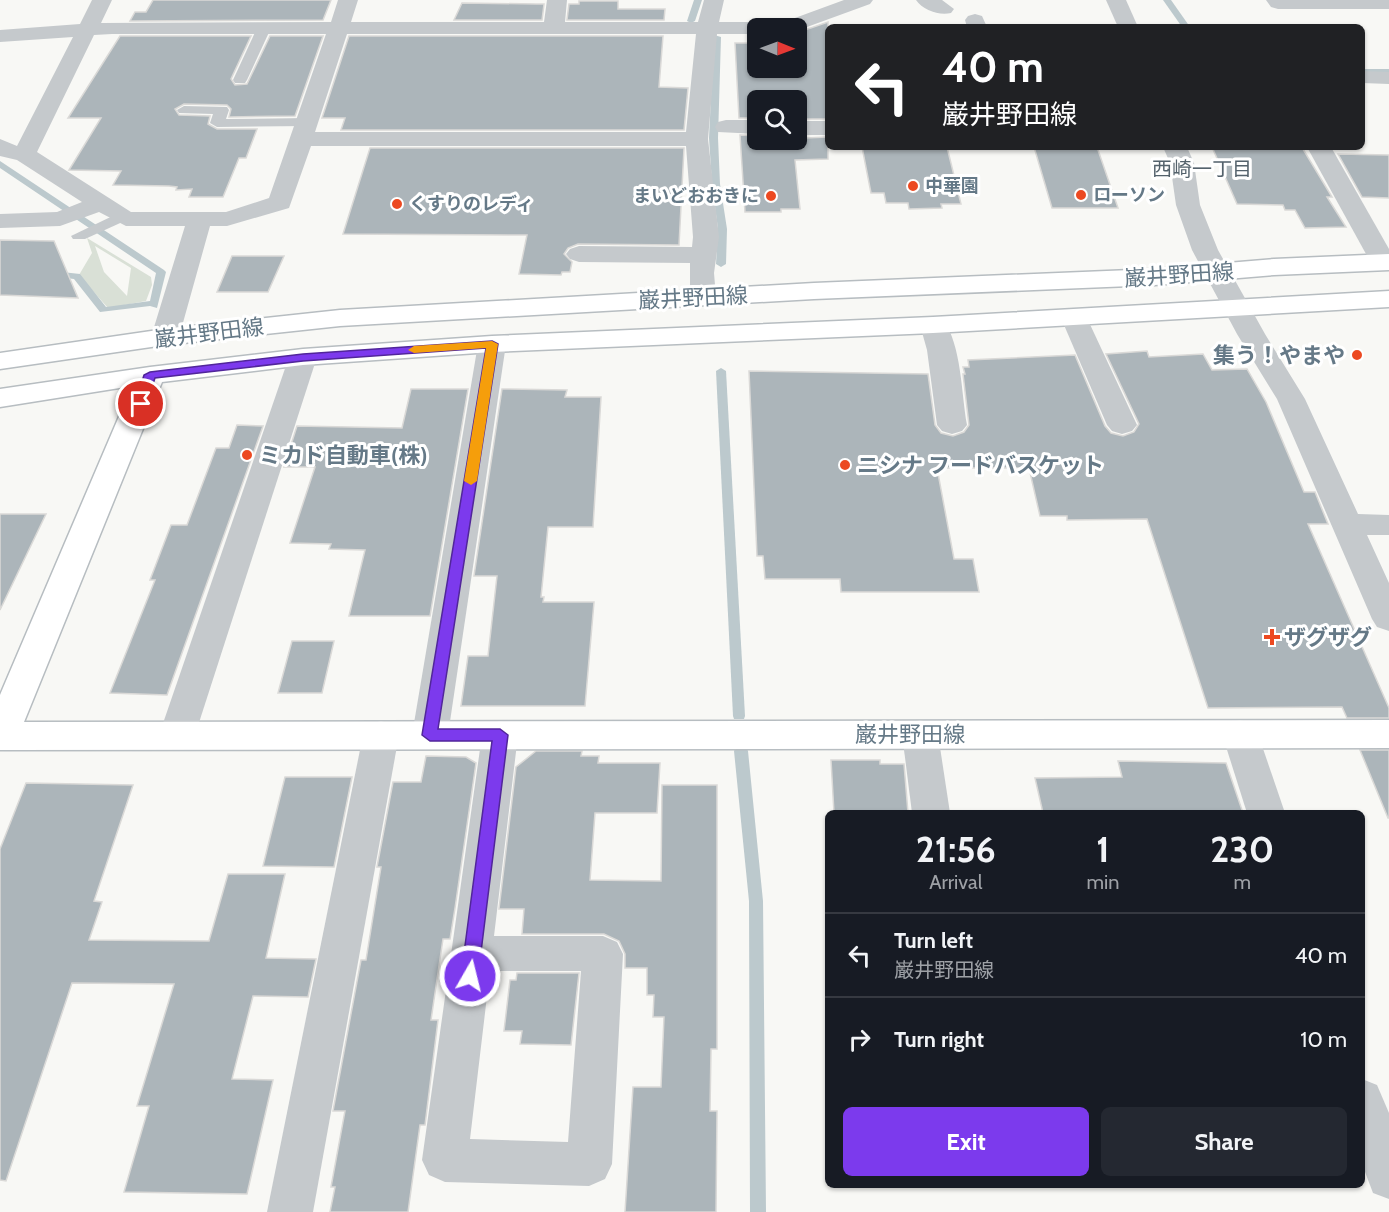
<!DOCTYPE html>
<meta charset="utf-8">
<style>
body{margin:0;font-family:Cabin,"Noto Sans JP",sans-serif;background:#242831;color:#f1f3f6;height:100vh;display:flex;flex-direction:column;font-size:22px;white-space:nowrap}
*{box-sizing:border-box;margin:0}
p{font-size:20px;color:#9ea1a6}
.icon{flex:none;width:33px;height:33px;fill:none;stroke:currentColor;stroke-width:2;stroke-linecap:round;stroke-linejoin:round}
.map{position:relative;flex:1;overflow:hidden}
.panel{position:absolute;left:825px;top:810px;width:540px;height:378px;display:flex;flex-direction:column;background:#171b24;border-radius:9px;box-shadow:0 2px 4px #0004}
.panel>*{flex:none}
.banner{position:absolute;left:825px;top:24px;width:540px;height:126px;border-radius:9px;box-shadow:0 2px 4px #0004;background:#202124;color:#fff;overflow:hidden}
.needle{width:39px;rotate:91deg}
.tools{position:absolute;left:747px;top:18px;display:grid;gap:12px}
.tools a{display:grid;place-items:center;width:60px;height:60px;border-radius:9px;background:#171b24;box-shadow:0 2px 4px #0004;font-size:30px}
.pin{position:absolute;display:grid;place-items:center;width:51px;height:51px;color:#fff;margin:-26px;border:3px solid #fff;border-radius:50%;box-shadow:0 2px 6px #0007}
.me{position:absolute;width:66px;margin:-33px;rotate:8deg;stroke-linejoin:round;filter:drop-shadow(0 0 4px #0008)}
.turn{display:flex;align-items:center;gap:21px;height:126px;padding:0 18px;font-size:27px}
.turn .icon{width:78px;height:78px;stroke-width:2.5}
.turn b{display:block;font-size:42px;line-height:51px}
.eta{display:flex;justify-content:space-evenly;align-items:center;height:102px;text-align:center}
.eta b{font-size:36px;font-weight:800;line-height:42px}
.action{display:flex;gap:12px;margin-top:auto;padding:12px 18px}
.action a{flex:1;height:69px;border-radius:9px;background:#7c3aed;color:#fff;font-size:24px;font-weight:800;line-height:69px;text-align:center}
.action a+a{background:#242831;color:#f1f3f6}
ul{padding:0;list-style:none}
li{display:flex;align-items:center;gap:18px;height:84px;padding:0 18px;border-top:2px solid #363941}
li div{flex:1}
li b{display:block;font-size:22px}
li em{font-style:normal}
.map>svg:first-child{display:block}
.green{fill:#d9e0d6;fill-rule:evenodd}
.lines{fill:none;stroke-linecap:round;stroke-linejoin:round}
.stream{fill:#bcc9cd;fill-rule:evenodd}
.building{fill:#acb5ba;stroke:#dad9d7;stroke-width:1.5}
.secondary-casing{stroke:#b7bdc1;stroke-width:3}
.lane{fill:#c5c9cc;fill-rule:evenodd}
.street{fill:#c5c9cc;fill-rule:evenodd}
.secondary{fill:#fff;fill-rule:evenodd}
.route{fill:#7c3aed;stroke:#51269a;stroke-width:1.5}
.slow{fill:#f59e0b}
.poi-dot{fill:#ec4921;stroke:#fff;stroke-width:2}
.labels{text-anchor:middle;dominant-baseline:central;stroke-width:6;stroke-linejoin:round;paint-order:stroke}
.far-poi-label{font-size:18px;font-weight:bold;fill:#657987;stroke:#fff;text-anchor:start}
.far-neighbourhood-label{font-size:20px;fill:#54626c;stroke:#fff}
.street-label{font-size:22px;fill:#657987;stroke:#fff}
.poi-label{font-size:22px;font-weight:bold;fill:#657987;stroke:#fff;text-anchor:start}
</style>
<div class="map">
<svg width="1389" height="1212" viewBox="0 0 1389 1212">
<rect width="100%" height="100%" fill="#f8f8f5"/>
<path class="green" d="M87 238 151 277 152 285 146 301 108 308 79 275 92 253ZM95 246 131 268 127 296 104 272Z"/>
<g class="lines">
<g class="stream">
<path d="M694 0H702L695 21 691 23 687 21Z"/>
<path d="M1163 0H1171L1190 27H1182Z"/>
<path d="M714 35 721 37 718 138 720 184 727 229 726 264 721 267 716 264 718 229 712 184 709 138Z"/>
<rect x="1362" y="69" width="27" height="4"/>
<path d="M0 161 164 270 166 272 157 308 150 306 100 312 74 279 50 276V272L53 271 80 274 106 307 150 301 156 273 0 168Z"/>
<path d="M721 368 726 371 745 716 744 719H734L733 716 716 371Z"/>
<path d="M741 746 746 747 748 751 763 901 766 1212H750L749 901 734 751 736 747Z"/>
</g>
</g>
<g class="building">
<path d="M153 0H331L323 20 130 21 135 12H146Z"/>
<path d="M579 1H618V9H665L664 20H567L569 4H579Z"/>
<path d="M462 3 536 4H544L542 20H454Z"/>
<path d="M828 22V119H796V100H758V118H739L735 43H758V68H796V33Z"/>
<path d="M120 36H251L231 79 235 85 247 84 270 36H323L295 116 229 117 231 109 227 105 184 104 175 109 179 115 210 116 208 124 217 129H257L246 158H239L223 197H189L192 189 176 190 177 187 169 186 113 185 121 171 69 170 101 118H68Z"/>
<path d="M349 36H663L659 87 688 88 684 130H341L345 118H322Z"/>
<path d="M740 135 758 136V140L828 137V159L795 160 800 209H781V212H745Z"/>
<path d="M862 147H947L961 204H941L942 208 909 209 908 203H886L884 193H871Z"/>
<path d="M1034 147H1097L1118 208H1052Z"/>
<path d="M1212 147 1303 149 1332 197H1327L1346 227 1305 228 1295 210H1285L1283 205 1237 204Z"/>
<path d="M370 148H684L679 245 578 244 568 248 564 254 572 262 570 272H562L561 275 519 274 527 235 343 234Z"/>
<path d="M1338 154 1389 155V198L1362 197Z"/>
<path d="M0 240 54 241 78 298 0 295Z"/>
<path d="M232 256H284L268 292H217Z"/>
<path d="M1147 351 1149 357 1203 354 1212 370 1247 369 1266 402 1304 492H1315L1328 524H1308L1389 708V718H1347L1342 707 1208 708 1147 519 1067 520V516H1040L1029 468H937L954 559H973L979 592H841L840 579H765L763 556H757L749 371 928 374 935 425 941 433 953 436 964 432 969 425 963 374H965L963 367H969L968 360 1075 355 1105 426 1111 433 1123 436 1134 432 1139 424 1106 354Z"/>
<path d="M411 389H468L430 616H349L365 550 329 549 331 544 290 543 315 467H284L297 426 402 428Z"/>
<path d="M502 389 567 390 565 397H601L593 527H548L541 597H544L543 602H594L585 706H461L468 656H488L497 576H474Z"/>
<path d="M237 425 263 426 167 695 110 693 155 580H150L171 525H187L216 448H229Z"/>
<path d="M0 514H46L0 610Z"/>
<path d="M292 641H334L322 693H278Z"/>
<path d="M1360 750H1389V818H1388Z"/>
<path d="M536 751H582L581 756H599L598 763H660L657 813H595L590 880 661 881 662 785H717V1049H711L710 1111H717L716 1212H625L633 1087H661L664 1017H653L654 995H647V968H625V954L619 941 604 934H522L524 909H499L516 767Z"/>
<path d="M426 756 466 757 476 763 455 908 450 939H443L431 1020H438L425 1125H420L408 1212H330L335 1187H331L345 1111H333L361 960H366L381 867H377L393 782H421Z"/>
<path d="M831 760H880V764H904L908 813H834Z"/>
<path d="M1118 761 1226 763 1243 813H1043L1035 778 1122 777Z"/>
<path d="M285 777H352L334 867 263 866Z"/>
<path d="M26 783 133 785 94 901 102 902 89 940 209 941 228 874H285L266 958 316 959 308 997 253 996 232 1079 273 1080 247 1194 124 1192 149 1106H137L174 984 72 983 6 1181 0 1180V849Z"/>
<path d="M517 973H579L571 1045 520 1044 522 1031H504L510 980H516Z"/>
</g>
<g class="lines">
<defs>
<g id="secondary">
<path d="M1389 254V270L1274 275 1155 285 814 299 340 326 165 345 0 369V353L165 329 340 310 814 283 1155 269 1274 259Z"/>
<path d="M1389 291V307L933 333 492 352 303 365 162 382 24 722 1389 720V748L0 750V695L132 386 0 407V389L150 367 303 349 492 336 933 317Z"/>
</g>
</defs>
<use href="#secondary" class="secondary-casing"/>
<g class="lane">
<path d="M264 24 271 28 247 80 245 83H235L233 80 257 28Z"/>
<path d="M184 106 227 107 229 110 226 119 308 118 315 122 308 126 217 127 210 123 213 114 179 113 177 110Z"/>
<path d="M123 211 131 216 129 219 85 239H73L71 236Z"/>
</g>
<g class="street">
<path d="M92 0H112L101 23 331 22 338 0H358L351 22H544L547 0H567L565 22H698L704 0H724L719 22H784L844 0H873L870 4 796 31V28H758V34H717L708 139 719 237 714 273 716 297 712 303 703 305 694 303 690 297V263L579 262 570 259 566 254 570 249 579 246 692 247 693 237 686 146H311L289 208 227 226H210L179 337 175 343 165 345 155 343 151 337 185 226H126L99 212 60 226 0 228V214L57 212 82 202 17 160 0 156V139L17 146 73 37 0 42V30L80 24ZM112 34H326L269 198 226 212H131L37 152 94 35ZM347 34H696L686 132H315Z"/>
<path d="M916 0H942L954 9 951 13C939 16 923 10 916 0Z"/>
<path d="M1106 0H1126L1138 27H1118Z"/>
<path d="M1266 0H1389V9H1278L1271 7Z"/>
<path d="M975 14 982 16 987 27H967L965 20 968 16Z"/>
<path d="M1362 71 1389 72V84L1362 83Z"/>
<path d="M726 120H758V134L718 132 715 127 718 122Z"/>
<rect x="796" y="121" width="32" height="14"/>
<path d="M1163 147H1187L1194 163 1200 205 1218 250 1265 334 1305 399 1358 514 1389 515V535H1367L1389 583V631L1377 627 1372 619 1277 399 1237 334 1192 250 1176 205 1170 163Z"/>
<path d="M1307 147H1331L1389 249V269L1375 268 1371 263Z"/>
<path d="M1074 310 1083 312 1087 318 1137 425 1132 431 1122 434 1112 431 1107 425 1061 318 1065 312Z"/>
<path d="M933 317 943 319C962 347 961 392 967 425L962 431 952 434 942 431 937 425 927 350 920 325 923 319Z"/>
<path d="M492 336 502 338 506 344 448 735 443 745 430 749 417 745 412 735 478 344 482 338Z"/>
<path d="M303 349 313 351 317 357 195 735 190 745 177 749 164 745 159 735 289 357 293 351Z"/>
<path d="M920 720 933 724 938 734 950 813H912L902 734 907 724Z"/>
<path d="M1240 720 1253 724 1258 734 1285 813H1247L1222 734 1227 724Z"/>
<path d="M381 721 394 725 399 735 313 1212H267L363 735 368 725Z"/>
<path d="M500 721 513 725 518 735 494 936H603L617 942 623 954 612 1164 605 1179 589 1186 445 1182 429 1175 422 1160 482 735 487 725ZM490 971H581L568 1142 470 1139Z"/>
<path d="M1362 1079 1377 1085 1389 1113V1199L1373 1193 1362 1164Z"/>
</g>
<use href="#secondary" class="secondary"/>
</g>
<path class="route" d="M492 341 498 344 438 729H500L508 735 478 976 476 982 470 984 464 982 461 976 492 741H430L422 735 486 348 303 361 155 378 145 407 135 404 144 375 150 372 303 354Z"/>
<path class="slow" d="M492 341 498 344 477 481 471 485 464 481 486 348 414 353 408 350 414 346Z"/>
<g class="poi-dot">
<circle cx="913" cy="186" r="6"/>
<circle cx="1081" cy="195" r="6"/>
<circle cx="771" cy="196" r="6"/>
<circle cx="397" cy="204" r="6"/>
<circle cx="1357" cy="355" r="6"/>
<circle cx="247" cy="455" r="6"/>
<circle cx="845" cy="465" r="6"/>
<path d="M1269 628h6v6h6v6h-6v6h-6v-6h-6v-6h6z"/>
</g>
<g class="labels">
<g class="far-poi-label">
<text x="925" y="186">中華園</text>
<text x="1093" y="195">ローソン</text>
<text x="759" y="196" text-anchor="end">まいどおおきに</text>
<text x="409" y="204">くすりのレディ</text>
</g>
<g class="far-neighbourhood-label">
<text x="1202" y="169">西崎一丁目</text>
</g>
<g class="street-label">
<text transform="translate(1179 275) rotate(-4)">巌井野田線</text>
<text transform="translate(693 298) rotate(-3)">巌井野田線</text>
<text transform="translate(209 333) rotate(-7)">巌井野田線</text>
<text x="910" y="734">巌井野田線</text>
</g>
<g class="poi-label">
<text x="1345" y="355" text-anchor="end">集う！やまや</text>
<text x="259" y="455">ミカド自動車(株)</text>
<text x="857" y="465">ニシナ フードバスケット</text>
<text x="1284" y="637">ザグザグ</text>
</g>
</g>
</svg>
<div class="tools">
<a><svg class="needle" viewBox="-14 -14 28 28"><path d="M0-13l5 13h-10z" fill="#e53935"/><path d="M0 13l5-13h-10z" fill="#9ea1a6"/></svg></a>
<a><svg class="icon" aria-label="search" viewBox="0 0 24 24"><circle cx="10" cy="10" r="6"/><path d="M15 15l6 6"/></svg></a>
</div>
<div class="pin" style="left:141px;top:404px;background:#d93025"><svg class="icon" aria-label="arrive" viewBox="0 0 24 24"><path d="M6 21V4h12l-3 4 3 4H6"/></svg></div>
<svg class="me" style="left:470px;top:976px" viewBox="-20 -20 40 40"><circle r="17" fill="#7c3aed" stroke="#fff" stroke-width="3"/><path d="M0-11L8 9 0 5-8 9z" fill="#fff"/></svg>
<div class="banner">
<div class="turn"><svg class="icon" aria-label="left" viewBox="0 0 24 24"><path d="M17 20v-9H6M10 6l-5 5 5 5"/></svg><div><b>40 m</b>巌井野田線</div></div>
</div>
<section class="panel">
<div class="eta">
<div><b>21:56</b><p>Arrival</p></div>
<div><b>1</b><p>min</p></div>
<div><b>230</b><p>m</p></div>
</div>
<ul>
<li><svg class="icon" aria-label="left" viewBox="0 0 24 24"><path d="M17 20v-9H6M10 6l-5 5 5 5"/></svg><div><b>Turn left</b><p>巌井野田線</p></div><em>40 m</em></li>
<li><svg class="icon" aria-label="right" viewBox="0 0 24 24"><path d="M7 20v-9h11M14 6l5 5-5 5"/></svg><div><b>Turn right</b></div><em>10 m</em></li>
</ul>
<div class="action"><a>Exit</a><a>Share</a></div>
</section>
</div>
